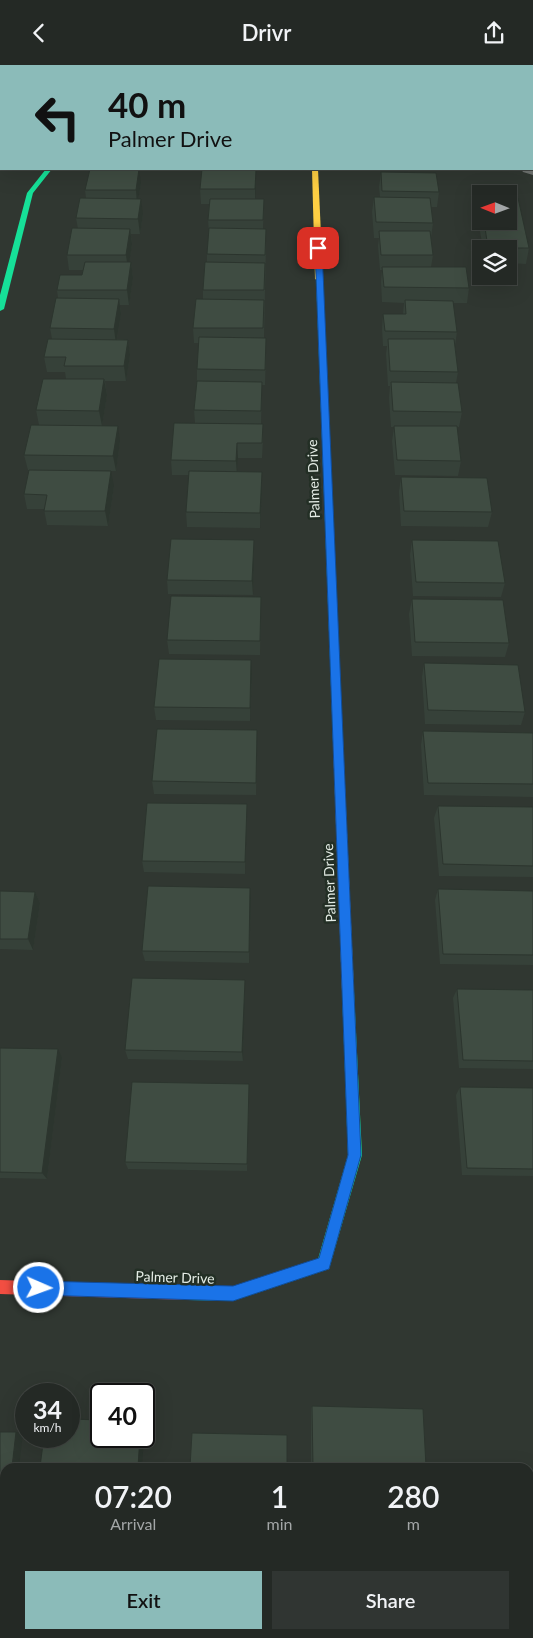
<!DOCTYPE html>
<style>
body{margin:0;font-family:Lato,sans-serif;background:#303532;color:#f1f3f6;height:100vh;display:flex;flex-direction:column;font-size:19px;white-space:nowrap}
*{box-sizing:border-box;margin:0}
p{font-size:16px;color:#a3a6a7}
.icon{flex:none;width:28px;height:28px;fill:none;stroke:currentColor;stroke-width:2;stroke-linecap:round;stroke-linejoin:round}
.map{position:relative;flex:1;overflow:hidden}
.panel{position:absolute;left:0px;top:1398px;width:534px;height:176px;display:flex;flex-direction:column;background:#242925;border-radius:15px 15px 0 0;box-shadow:0 5px 20px #0002,0 0 0 1px #414542}
.panel>*{flex:none}
.hud{position:absolute;left:0px;top:0px;width:534px;height:105px;box-shadow:0 5px 20px #0002,0 0 0 1px #414542;background:#8bbbb9;color:#111;overflow:hidden}
.needle{width:32px;rotate:271deg}
.tools{position:absolute;left:472px;top:120px;display:grid;gap:10px}
.tools a{display:grid;place-items:center;width:45px;height:45px;border-radius:0px;background:#242925;box-shadow:0 5px 20px #0002,0 0 0 1px #414542;font-size:25px}
.speed{position:absolute;left:15px;top:1318px;display:flex;gap:10px;font-size:25px;font-weight:700;text-align:center}
.speed>*{display:grid;place-content:center;width:65px;height:65px;border-radius:50%;background:#242925;box-shadow:0 5px 20px #0002,0 0 0 1px #414542;line-height:1}
.speed small{font-size:12px;font-weight:400}
.speed .limit{border:2px solid #111;border-radius:8px;background:#fff;color:#111}
.pin{position:absolute;display:grid;place-items:center;width:42px;height:42px;color:#fff;margin:-21px;border-radius:10px;box-shadow:0 2px 8px #0006}
.me{position:absolute;width:55px;margin:-28px;rotate:92deg;stroke-linejoin:round;filter:drop-shadow(0 0 4px #0008)}
.turn{display:flex;align-items:center;gap:18px;height:105px;padding:0 25px;font-size:22px}
.turn .icon{width:65px;height:65px;stroke-width:2.5}
.turn b{display:block;font-size:35px;line-height:42px}
.eta{display:flex;justify-content:space-evenly;align-items:center;height:85px;text-align:center}
.eta b{font-size:30px;font-weight:600;line-height:35px}
.button{display:flex;gap:10px;margin-top:auto;padding:10px 25px}
.button a{flex:1;height:58px;border-radius:0px;background:#8bbbb9;color:#111;font-size:20px;font-weight:600;line-height:58px;text-align:center}
.button a+a{background:#303532;color:#f1f3f6}
header{display:flex;justify-content:space-between;align-items:center;height:65px;padding:0 25px;background:#242925;font-size:22px;font-weight:600}
.map>svg:first-child{display:block}
.built{fill:#2f4133}
.lines{fill:none;stroke-linecap:round;stroke-linejoin:round}
.street{fill:#6e726f;fill-rule:evenodd}
.fast{fill:#16e098;fill-rule:evenodd}
.slow{fill:#ffcf43;fill-rule:evenodd}
.jam{fill:#f24e42;fill-rule:evenodd}
.wall{fill:#364139}
.shaded-wall{fill:#2c352e}
.building{fill:#3f4c42;stroke:#2c352e}
.route{fill:#1a73e8;stroke:#114b97}
.labels{text-anchor:middle;dominant-baseline:central;stroke-width:5;stroke-linejoin:round;paint-order:stroke}
.street-label{font-size:14px;fill:#e4ece5;stroke:#232f25}
</style>
<header><svg class="icon" aria-label="back" viewBox="0 0 24 24"><path d="M15 5l-7 7 7 7"/></svg>Drivr<svg class="icon" aria-label="share" viewBox="0 0 24 24"><path d="M12 15V3M7 8l5-5 5 5M5 13v7h14v-7"/></svg></header>
<div class="map">
<svg width="533" height="1573" viewBox="0 0 533 1573">
<rect width="100%" height="100%" fill="#303731"/>
<path class="built" d="M21 0H356V1H24Z"/>
<g class="lines">
<path class="street" d="M533 100V110L523 107 521 104H532Z"/>
<g class="fast">
<rect x="0" y="6" width="1" height="4"/>
<rect x="532" y="6" width="1" height="4"/>
<path d="M46 104H52L33 128 4 244 0 246V230L27 128Z"/>
<path d="M316 212 323 214 343 677 338 681 333 677Z"/>
<path d="M348 920 352 922 354 926 362 1090 329 1204 233 1236 188 1235 183 1233 181 1228 183 1223 188 1221 233 1222 318 1194 348 1090 342 926 344 922Z"/>
</g>
<g class="slow">
<path d="M312 104H318L323 214 319 216 315 214Z"/>
<path d="M338 673 343 677 354 926 352 930 348 932 344 930 342 926 333 677Z"/>
</g>
<path class="jam" d="M0 1215 188 1221 193 1223 195 1228 193 1233 188 1235 0 1229Z"/>
</g>
<g class="wall">
<path d="M256 105 255 134H264L263 164 266 179 264 273H266V288L265 320H262L261 359 263 374 262 393H238L237 407 262 422 260 463 187 462 186 447 189 410H172L171 395 195 358 194 345 197 316V304L199 278H194L193 263 203 234V225L207 197V189L209 168 208 155 209 139H201L200 124Z"/>
<path d="M381 107 439 127 437 142H431L433 158 431 173 433 190 431 202 469 223 467 238H453L457 267 455 281 458 307 456 318 462 347 459 362H457L461 396 458 411 395 410 392 376 394 362H391L389 333 390 321H388L386 289 387 281H383L382 264 383 249H403L404 238 382 237 381 217 382 205H380L378 181 379 173H374L372 147 374 132H380L379 122Z"/>
<path d="M141 118 138 134 143 149 140 169H131L132 179 129 197H131L133 213 129 240H120L121 249 117 274 128 275 130 290 126 316H105L107 330 102 361 120 376 116 406 28 405 24 390 39 360 36 345 66 314 65 307H47L44 292 52 274 50 263 58 233 57 225 82 210 83 205H69L67 190 78 164 76 153 86 133 85 125Z"/>
<path d="M479 133H481V156H509L529 183 526 199 509 198V184H483L477 148Z"/>
<path d="M401 412 492 447 488 462 401 461 399 427Z"/>
<path d="M114 421 108 461 47 460 44 444H27L24 429Z"/>
<path d="M254 475 253 530 168 529 167 515Z"/>
<path d="M412 475 505 518 501 532 413 531 410 490Z"/>
<path d="M261 532 260 590 169 589 167 575Z"/>
<path d="M412 534 509 578 505 592 412 591 409 549Z"/>
<path d="M424 598 525 647 521 660 425 659 422 612Z"/>
<path d="M252 609 250 656 156 655 154 642Z"/>
<path d="M423 666 533 668V732L424 730 421 680Z"/>
<path d="M257 678 256 730 154 729 152 716Z"/>
<path d="M438 741 533 742V812L439 811 434 753Z"/>
<path d="M247 752 245 809 144 807 142 796Z"/>
<path d="M438 824 533 826V900L440 899 435 835Z"/>
<path d="M0 826 35 827 40 838 33 885 0 884Z"/>
<path d="M251 834 249 898 145 896 142 886Z"/>
<path d="M245 915V925L243 996 128 994 125 985Z"/>
<path d="M457 924 533 925V1004L459 1003 453 933Z"/>
<path d="M0 983 62 993 47 1114 0 1113Z"/>
<path d="M249 1019 247 1106 128 1104 125 1097Z"/>
<path d="M460 1022 533 1023V1111L462 1110 456 1030Z"/>
<path d="M312 1341 426 1402H311V1343Z"/>
</g>
<g class="shaded-wall">
<path d="M1 48V64L0 65V49Z"/>
<path d="M139 104 141 118 137 141 136 125Z"/>
<path d="M256 105V120L255 139V124Z"/>
<path d="M141 134 143 149 140 169 138 154Z"/>
<path d="M130 164 132 179 128 205 126 190Z"/>
<path d="M131 197 133 213 129 240 127 225Z"/>
<path d="M119 234 121 249 116 279 114 264Z"/>
<path d="M128 275 130 290 126 316 124 301Z"/>
<path d="M104 314 107 330 102 361 99 346Z"/>
<path d="M118 361 120 376 116 406 113 391Z"/>
<path d="M237 378 238 393 237 411 236 396Z"/>
<path d="M111 406 114 421 108 461 105 446Z"/>
<path d="M262 407V422L260 463V448Z"/>
<path d="M254 475V490L253 530 252 516Z"/>
<path d="M251 595 252 609 250 656V643Z"/>
<path d="M247 739V752L245 809V797Z"/>
<path d="M250 823 251 834 249 898V887Z"/>
<path d="M35 827 40 838 33 885 28 874Z"/>
<path d="M245 915V925L243 996 242 987Z"/>
<path d="M58 984 62 993 47 1114 42 1108Z"/>
<path d="M144 1356 145 1357 142 1402H138L140 1371H144Z"/>
<path d="M16 1367 23 1368 19 1402H12Z"/>
<path d="M5 1457V1513L2 1533 0 1535V1496Z"/>
</g>
<g class="building">
<rect x="532" y="32" width="1" height="24"/>
<path d="M90 104H139L136 125H85Z"/>
<path d="M202 104 256 105 255 124H200Z"/>
<path d="M381 107 436 108 439 127 382 126Z"/>
<path d="M374 132 430 133 433 158 376 157Z"/>
<path d="M80 133 141 134 138 154 76 153Z"/>
<path d="M479 133H481V143Z"/>
<path d="M509 133H518L529 183H488L484 156H509Z"/>
<path d="M210 134H264L263 155H208Z"/>
<path d="M72 163 130 164 126 190H67Z"/>
<path d="M209 163 266 164 265 190 207 189Z"/>
<path d="M379 166H430L433 190H381Z"/>
<path d="M85 197H131L127 225H57L60 210H82Z"/>
<path d="M205 197 265 198 264 225H203Z"/>
<path d="M382 202H466L469 223 384 222Z"/>
<path d="M56 233 119 234 114 264 50 263Z"/>
<path d="M196 234 264 235 263 263H193Z"/>
<path d="M405 235 453 236 457 267 385 266 383 249H406Z"/>
<path d="M199 272 266 273 265 305 197 304Z"/>
<path d="M48 274 128 275 124 301H64L66 292H44Z"/>
<path d="M388 274H454L458 307 390 306Z"/>
<path d="M43 314H104L99 346 36 345Z"/>
<path d="M197 316 262 317 261 346 194 345Z"/>
<path d="M391 317 458 318 462 347 393 346Z"/>
<path d="M174 358 263 359 262 378H237L236 396 171 395Z"/>
<path d="M31 360 118 361 113 391 24 390Z"/>
<path d="M394 361H457L461 396 397 395Z"/>
<path d="M29 405 111 406 105 446H44L47 430 24 429Z"/>
<path d="M189 406 262 407 260 448 186 447Z"/>
<path d="M401 412 487 413 492 447 404 446Z"/>
<path d="M171 474 254 475 252 516 167 515Z"/>
<path d="M412 475 498 476 505 518 416 517Z"/>
<path d="M171 531 261 532 260 576 167 575Z"/>
<path d="M412 534 503 535 509 578 415 577Z"/>
<path d="M159 594 251 595 250 643 154 642Z"/>
<path d="M424 598 518 600 525 647 428 645Z"/>
<path d="M157 664 257 665 256 718 152 716Z"/>
<path d="M423 666 533 668V719L428 718Z"/>
<path d="M147 738 247 739 245 797 142 796Z"/>
<path d="M438 741 533 742V801L443 799Z"/>
<path d="M148 821 250 823 249 887 142 886Z"/>
<path d="M438 824 533 826V890L443 889Z"/>
<path d="M0 826 35 827 28 874H0Z"/>
<path d="M132 913 245 915 242 987 125 985Z"/>
<path d="M457 924 533 925V996L463 995Z"/>
<path d="M0 983 58 984 42 1108 0 1107Z"/>
<path d="M132 1017 249 1019 247 1099 125 1097Z"/>
<path d="M460 1022 533 1023V1104L467 1103Z"/>
<path d="M312 1341 423 1344 426 1402H313Z"/>
<path d="M69 1354 101 1355V1371H140L138 1402H40L44 1371H69Z"/>
<path d="M0 1367H16L12 1402H5V1457L0 1496Z"/>
<path d="M192 1368 287 1370V1402H190Z"/>
</g>
<path class="route" d="M318 180 322 183 361 1090 329 1204 233 1236 39 1230 34 1228 32 1223 34 1218 39 1216 233 1221 319 1193 348 1090 315 183Z"/>
<g class="labels">
<g class="street-label">
<text transform="translate(313 414) rotate(-92)">Palmer Drive</text>
<text transform="translate(329 818) rotate(-92)">Palmer Drive</text>
<text transform="translate(175 1212) rotate(2)">Palmer Drive</text>
</g>
</g>
</svg>
<div class="tools">
<a><svg class="needle" viewBox="-14 -14 28 28"><path d="M0-13l5 13h-10z" fill="#e53935"/><path d="M0 13l5-13h-10z" fill="#a3a6a7"/></svg></a>
<a><svg class="icon" aria-label="layers" viewBox="0 0 24 24"><path d="M12 4l9 5-9 5-9-5zM3 14l9 5 9-5"/></svg></a>
</div>
<div class="speed"><div>34<small>km/h</small></div><div class="limit">40</div></div>
<div class="pin" style="left:318px;top:183px;background:#d93025"><svg class="icon" aria-label="arrive" viewBox="0 0 24 24"><path d="M6 21V4h12l-3 4 3 4H6"/></svg></div>
<svg class="me" style="left:39px;top:1223px" viewBox="-20 -20 40 40"><circle r="17" fill="#1a73e8" stroke="#fff" stroke-width="3"/><path d="M0-11L8 9 0 5-8 9z" fill="#fff"/></svg>
<div class="hud">
<div class="turn"><svg class="icon" aria-label="left" viewBox="0 0 24 24"><path d="M17 20v-9H6M10 6l-5 5 5 5"/></svg><div><b>40 m</b>Palmer Drive</div></div>
</div>
<section class="panel">
<div class="eta">
<div><b>07:20</b><p>Arrival</p></div>
<div><b>1</b><p>min</p></div>
<div><b>280</b><p>m</p></div>
</div>
<div class="button"><a>Exit</a><a>Share</a></div>
</section>
</div>
